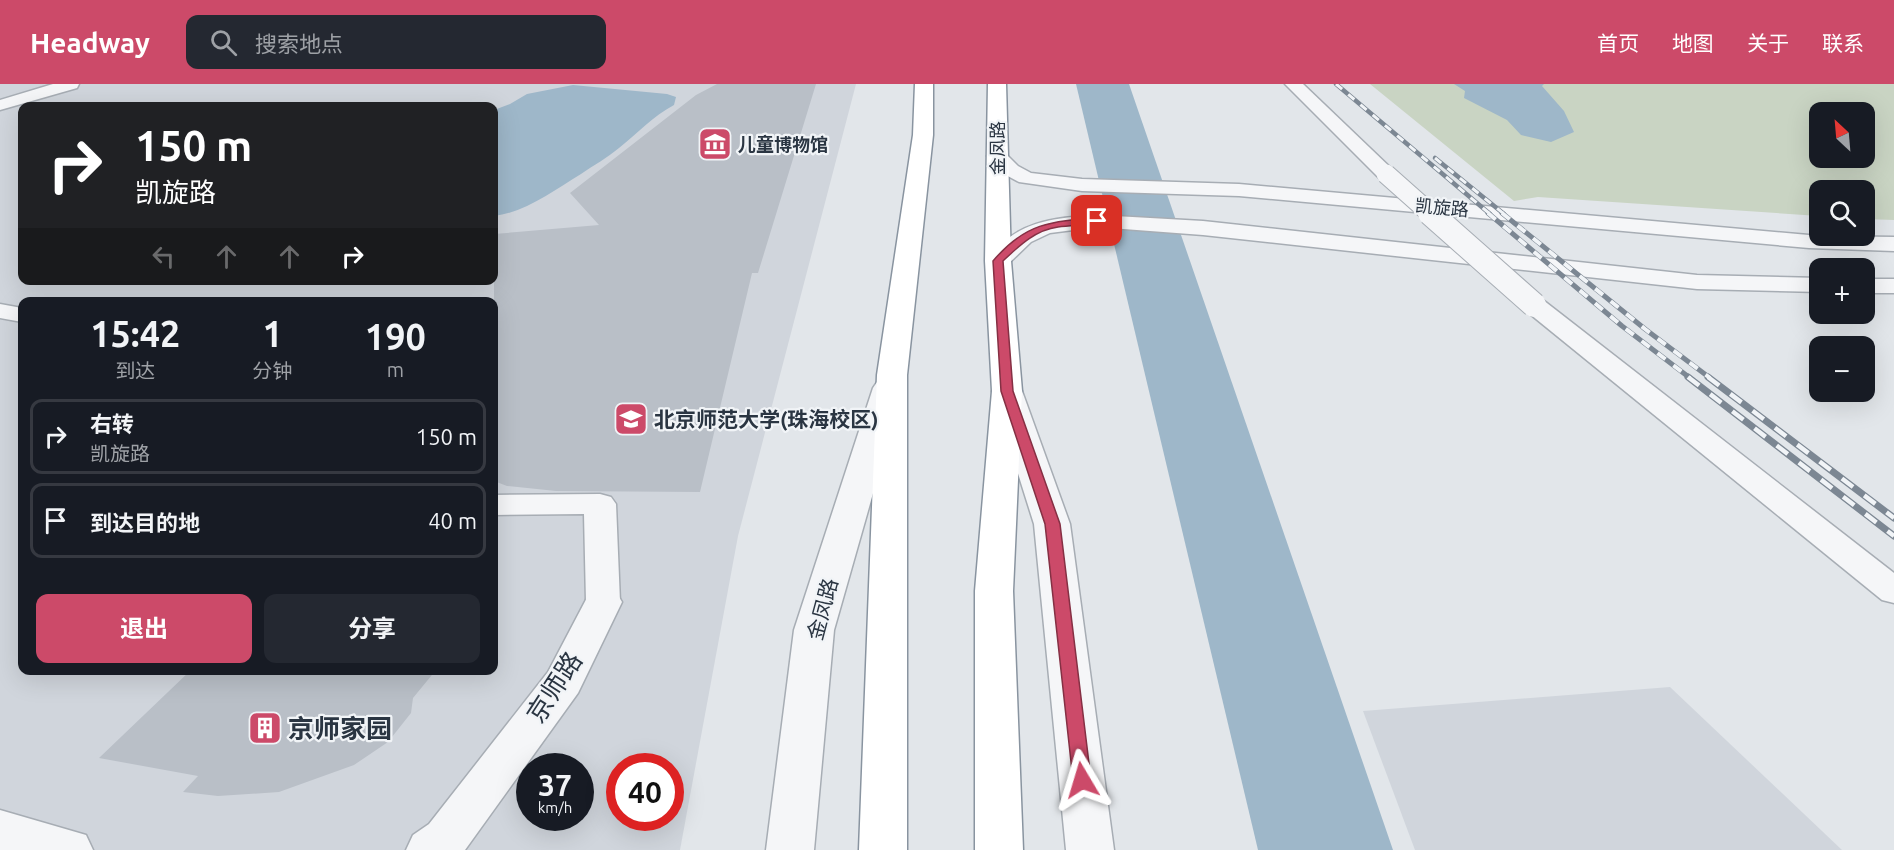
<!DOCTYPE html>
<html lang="zh">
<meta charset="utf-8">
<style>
body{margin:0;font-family:Ubuntu,"Noto Sans SC",sans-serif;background:#242831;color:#f1f3f6;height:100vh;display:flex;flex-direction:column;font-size:22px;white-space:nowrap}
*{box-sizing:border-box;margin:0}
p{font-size:20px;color:#9ea1a6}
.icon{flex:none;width:33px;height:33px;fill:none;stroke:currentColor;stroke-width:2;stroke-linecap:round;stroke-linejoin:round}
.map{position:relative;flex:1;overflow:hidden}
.side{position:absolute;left:18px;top:213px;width:480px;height:378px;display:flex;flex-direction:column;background:#171b24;border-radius:12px;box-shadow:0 6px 24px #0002}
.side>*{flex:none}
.top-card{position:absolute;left:18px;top:18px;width:480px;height:183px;border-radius:12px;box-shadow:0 6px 24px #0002;background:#202124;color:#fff;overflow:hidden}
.needle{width:39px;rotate:334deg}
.tools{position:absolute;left:1809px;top:18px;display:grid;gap:12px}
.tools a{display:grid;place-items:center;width:66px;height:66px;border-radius:12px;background:#171b24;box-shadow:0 6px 24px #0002;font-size:30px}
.speed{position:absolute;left:516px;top:669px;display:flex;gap:12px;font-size:30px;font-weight:700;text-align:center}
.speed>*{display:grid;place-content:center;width:78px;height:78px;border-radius:50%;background:#171b24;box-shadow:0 6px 24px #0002;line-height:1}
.speed small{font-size:15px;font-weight:400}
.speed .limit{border:9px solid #d22;background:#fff;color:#111}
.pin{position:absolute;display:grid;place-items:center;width:51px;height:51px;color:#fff;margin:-26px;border-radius:12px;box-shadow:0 3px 9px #0006}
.me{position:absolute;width:66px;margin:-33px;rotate:353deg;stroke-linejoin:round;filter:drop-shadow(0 0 4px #0008)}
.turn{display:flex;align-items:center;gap:21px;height:126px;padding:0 18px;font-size:27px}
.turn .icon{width:78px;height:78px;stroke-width:2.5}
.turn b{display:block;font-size:42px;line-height:51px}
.lanes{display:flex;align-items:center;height:57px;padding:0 18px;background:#0003;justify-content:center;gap:30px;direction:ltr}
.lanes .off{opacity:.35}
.eta{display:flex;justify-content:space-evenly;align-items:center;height:102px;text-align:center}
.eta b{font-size:36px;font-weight:700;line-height:42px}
.button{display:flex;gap:12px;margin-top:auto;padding:12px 18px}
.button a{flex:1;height:69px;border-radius:12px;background:#cc4a69;color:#fff;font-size:24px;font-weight:700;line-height:69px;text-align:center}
.button a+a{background:#242831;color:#f1f3f6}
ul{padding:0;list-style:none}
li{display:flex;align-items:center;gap:18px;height:75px;margin:0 12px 9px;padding:0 6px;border:3px solid #363941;border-radius:12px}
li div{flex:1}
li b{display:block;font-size:22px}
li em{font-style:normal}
header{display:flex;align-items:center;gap:36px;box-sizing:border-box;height:84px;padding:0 30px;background:#cc4a69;color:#fff}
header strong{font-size:28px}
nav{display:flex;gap:33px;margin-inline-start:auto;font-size:21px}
.search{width:420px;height:54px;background:#242831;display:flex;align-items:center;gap:15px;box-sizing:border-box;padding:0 21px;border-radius:12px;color:#9ea1a6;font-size:22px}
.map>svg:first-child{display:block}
.built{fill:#d0d5dc;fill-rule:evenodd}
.green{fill:#c9d4c3;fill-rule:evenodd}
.water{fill:#9eb7c9}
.building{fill:#b9bfc7}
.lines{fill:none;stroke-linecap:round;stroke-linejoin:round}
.minor-casing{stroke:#a7adb4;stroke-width:3}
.tertiary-casing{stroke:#a7adb4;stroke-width:3}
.trunk-casing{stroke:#8994a0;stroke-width:3}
.minor{fill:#f5f6f8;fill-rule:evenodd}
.tertiary{fill:#f5f6f8;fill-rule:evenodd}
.trunk{fill:#fff;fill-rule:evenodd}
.rail-far2-casing{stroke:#7c8793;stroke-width:4.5}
.rail-far1-casing{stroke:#7c8793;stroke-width:5}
.rail-casing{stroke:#7c8793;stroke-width:7}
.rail-far2{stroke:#f1f4f7;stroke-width:3;stroke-dasharray:8;stroke-linecap:butt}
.rail-far1{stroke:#f1f4f7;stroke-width:4;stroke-dasharray:10;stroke-linecap:butt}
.rail{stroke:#f1f4f7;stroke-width:4.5;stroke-dasharray:14;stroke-linecap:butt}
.minor-bridge-far1-casing{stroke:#a7adb4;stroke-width:21;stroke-linecap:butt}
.minor-bridge-casing{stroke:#a7adb4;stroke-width:26;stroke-linecap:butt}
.minor-bridge-far1{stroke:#f5f6f8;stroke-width:19}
.minor-bridge{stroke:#f5f6f8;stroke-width:24}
.route{fill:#cc4a69;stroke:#853044;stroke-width:1.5}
.labels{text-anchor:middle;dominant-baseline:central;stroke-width:4.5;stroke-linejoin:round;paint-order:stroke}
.far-poi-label{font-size:18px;font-weight:bold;fill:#2a3542;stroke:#f1f4f7;text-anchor:start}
.far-street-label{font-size:18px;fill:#2a3542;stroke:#f1f4f7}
.poi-label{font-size:21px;font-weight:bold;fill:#2a3542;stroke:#f1f4f7;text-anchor:start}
.street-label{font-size:21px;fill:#2a3542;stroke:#f1f4f7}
.near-street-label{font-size:26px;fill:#2a3542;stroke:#f1f4f7}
.near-poi-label{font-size:26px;font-weight:bold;fill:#2a3542;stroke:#f1f4f7;text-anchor:start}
</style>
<header>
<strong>Headway</strong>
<div class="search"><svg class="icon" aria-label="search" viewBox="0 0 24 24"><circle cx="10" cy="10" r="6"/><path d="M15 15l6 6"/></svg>搜索地点</div>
<nav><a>首页</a><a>地图</a><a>关于</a><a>联系</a></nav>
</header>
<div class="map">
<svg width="1894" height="766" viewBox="0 0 1894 766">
<rect width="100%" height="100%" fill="#e2e6ea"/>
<g class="built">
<path d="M0 0H856L738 452 680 766H0ZM22 22H494V196H22ZM22 218H494V586H22ZM530 682H580V734H530ZM620 682H670V734H620Z"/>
<path d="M1670 603 1842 766H1415L1363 627Z"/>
</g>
<path class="green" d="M1370 0H1894V136L1865 135 1864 106H1820L1819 132 1538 113 1514 117ZM1820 28H1864V74H1820Z"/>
<g class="water">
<path d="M1076 0H1129L1393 766H1258Z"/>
<path d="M1454 0H1544L1542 2 1564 27 1574 48 1551 58 1521 51 1507 36 1464 14 1465 7Z"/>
<path d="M573 1 667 10 676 13 674 21C653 32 638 49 619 64 607 74 594 81 581 90 553 107 526 128 494 132V26L510 20 527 10Z"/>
</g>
<g class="building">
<path d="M717 0H816L758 189H752L700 408 556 407 507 402 494 397V150L599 141 570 109 696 11Z"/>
<path d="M191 586H436L413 614 411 629 388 658 354 681 279 708 218 712 183 708 198 692 99 674Z"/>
</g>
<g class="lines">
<defs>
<g id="minor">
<path d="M53 0H79L77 4 0 26V16Z"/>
<path d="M1285 0H1303L1393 86 1396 90 1393 94H1379Z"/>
<path d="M997 66 1004 68 1018 82 1031 89 1082 95 1239 100 1820 152 1894 153V167L1809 164 1239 112 1082 107 1019 98 1004 90 987 72 990 68Z"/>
<path d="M1097 131 1203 137 1697 191 1820 194V208L1697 205 1203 151 1097 143 1050 149 1031 158 1006 182 998 184 990 182 987 177C1014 137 1053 134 1097 131Z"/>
<rect x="1864" y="195" width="30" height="14"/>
<path d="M1534 214 1543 216 1894 489V519L1882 516 1525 226 1522 221 1525 216Z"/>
<path d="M0 220 22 224V238L0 234Z"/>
<path d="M600 410 611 413 616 420 620 518 615 527 603 530 591 527 586 518 584 430 494 431V411Z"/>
</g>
<g id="tertiary">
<path d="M888 295 899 298 903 304 834 546 814 766H766L794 546 873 304 877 298Z"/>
<path d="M1007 298 1018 301 1022 307 1070 440 1114 766H1066L1034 440 992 307 996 301Z"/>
<path d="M603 504 616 508 622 518 578 609 465 766H406L413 751 429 740 548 588 590 508Z"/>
<path d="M0 726 86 751 93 766H0Z"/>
</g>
<g id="trunk">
<path d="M915 0H933V51L907 291V766H859L877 291 913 51Z"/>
<path d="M988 0H1006L1011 177 1022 307 1013 507 1023 766H975V507L992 307 985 177Z"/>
</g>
</defs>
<use href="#minor" class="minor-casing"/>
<use href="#tertiary" class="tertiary-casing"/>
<use href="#trunk" class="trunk-casing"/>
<use href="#minor" class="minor"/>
<use href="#tertiary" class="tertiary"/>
<use href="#trunk" class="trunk"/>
<defs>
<g id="rail-far2">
<path d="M1336 0 1490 130"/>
<path d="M1435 74 1504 130"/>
</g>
<g id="rail-far1">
<path d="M1488 129 1622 242 1690 294"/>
<path d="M1502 129 1645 245 1710 294"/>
</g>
<g id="rail">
<path d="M1688 293 1894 452"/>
<path d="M1708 293 1894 434"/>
</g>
</defs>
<use href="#rail-far2" class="rail-far2-casing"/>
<use href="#rail-far1" class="rail-far1-casing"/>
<use href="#rail" class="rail-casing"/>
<use href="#rail-far2" class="rail-far2"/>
<use href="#rail-far1" class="rail-far1"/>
<use href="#rail" class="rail"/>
<defs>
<path id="minor-bridge-far1" d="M1386 90 1431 130"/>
<path id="minor-bridge" d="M1430 129 1534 221"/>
</defs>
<use href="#minor-bridge-far1" class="minor-bridge-far1-casing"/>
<use href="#minor-bridge" class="minor-bridge-casing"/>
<use href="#minor-bridge-far1" class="minor-bridge-far1"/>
<use href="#minor-bridge" class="minor-bridge"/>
</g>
<path class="route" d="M1097 134 1101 135V139C1087 142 1072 141 1058 143 1035 146 1019 162 1003 177L1013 307 1060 440 1091 696 1089 702 1082 704 1075 702 1073 696 1045 440 1001 307 993 177C1025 139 1051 137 1097 134Z"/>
<defs>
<symbol id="museum-square" viewBox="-11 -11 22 22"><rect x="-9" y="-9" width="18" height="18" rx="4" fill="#cc4a69" stroke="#f1f4f7"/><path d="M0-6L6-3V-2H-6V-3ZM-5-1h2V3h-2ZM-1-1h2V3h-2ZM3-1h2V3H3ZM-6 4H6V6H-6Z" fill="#fff"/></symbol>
<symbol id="university-square" viewBox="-11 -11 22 22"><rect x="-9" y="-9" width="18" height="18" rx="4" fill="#cc4a69" stroke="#f1f4f7"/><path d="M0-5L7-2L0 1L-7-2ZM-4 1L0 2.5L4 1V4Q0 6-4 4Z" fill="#fff"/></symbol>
<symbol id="building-square" viewBox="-11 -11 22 22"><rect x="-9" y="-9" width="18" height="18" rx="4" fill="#cc4a69" stroke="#f1f4f7"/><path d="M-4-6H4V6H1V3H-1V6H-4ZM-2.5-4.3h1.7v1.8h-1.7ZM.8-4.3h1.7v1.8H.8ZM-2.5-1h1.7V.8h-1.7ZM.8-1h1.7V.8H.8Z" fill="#fff"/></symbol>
</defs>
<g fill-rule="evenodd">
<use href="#museum-square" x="696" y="41" width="38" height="38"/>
<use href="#university-square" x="612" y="316" width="38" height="38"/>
<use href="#building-square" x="246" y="625" width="38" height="38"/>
</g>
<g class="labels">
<g class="far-poi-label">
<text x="738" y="60">儿童博物馆</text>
</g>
<g class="far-street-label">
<text transform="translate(997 64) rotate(-90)">金凤路</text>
<text transform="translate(1442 123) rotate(5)">凯旋路</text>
</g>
<g class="poi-label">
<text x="654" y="335">北京师范大学(珠海校区)</text>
</g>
<g class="street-label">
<text transform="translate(822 525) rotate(-75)">金凤路</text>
</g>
<g class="near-street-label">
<text transform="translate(554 603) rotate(-57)">京师路</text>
</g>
<g class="near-poi-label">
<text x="288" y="644">京师家园</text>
</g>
</g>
</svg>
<div class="tools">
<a><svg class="needle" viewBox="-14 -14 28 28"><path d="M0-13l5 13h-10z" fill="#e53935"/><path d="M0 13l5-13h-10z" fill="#9ea1a6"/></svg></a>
<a><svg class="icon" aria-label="search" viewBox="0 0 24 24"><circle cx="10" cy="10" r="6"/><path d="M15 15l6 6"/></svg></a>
<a>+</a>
<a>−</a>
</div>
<div class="speed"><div>37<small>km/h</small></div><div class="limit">40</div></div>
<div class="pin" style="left:1097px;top:137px;background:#d93025"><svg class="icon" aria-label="arrive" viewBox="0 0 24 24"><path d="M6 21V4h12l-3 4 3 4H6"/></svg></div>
<svg class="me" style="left:1082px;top:696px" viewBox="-20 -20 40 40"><path d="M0-17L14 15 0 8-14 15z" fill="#cc4a69" stroke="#fff" stroke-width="4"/></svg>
<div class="top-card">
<div class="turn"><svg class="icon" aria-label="right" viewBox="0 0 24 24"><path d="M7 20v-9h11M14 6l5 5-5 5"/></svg><div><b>150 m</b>凯旋路</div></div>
<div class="lanes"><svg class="icon off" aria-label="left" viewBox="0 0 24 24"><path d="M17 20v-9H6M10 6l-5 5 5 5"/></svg><svg class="icon off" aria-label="ahead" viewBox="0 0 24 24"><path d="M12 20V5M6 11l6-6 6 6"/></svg><svg class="icon off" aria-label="ahead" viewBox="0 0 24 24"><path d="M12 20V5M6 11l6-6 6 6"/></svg><svg class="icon" aria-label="right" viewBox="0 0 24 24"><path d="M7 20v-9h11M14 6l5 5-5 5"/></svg></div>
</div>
<section class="side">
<div class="eta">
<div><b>15:42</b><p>到达</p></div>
<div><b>1</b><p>分钟</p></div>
<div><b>190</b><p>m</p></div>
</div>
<ul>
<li><svg class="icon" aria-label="right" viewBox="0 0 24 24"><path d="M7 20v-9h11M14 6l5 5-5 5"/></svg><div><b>右转</b><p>凯旋路</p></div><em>150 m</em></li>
<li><svg class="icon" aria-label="arrive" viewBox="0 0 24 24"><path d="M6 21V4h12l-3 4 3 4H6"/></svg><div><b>到达目的地</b></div><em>40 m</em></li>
</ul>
<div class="button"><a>退出</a><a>分享</a></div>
</section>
</div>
